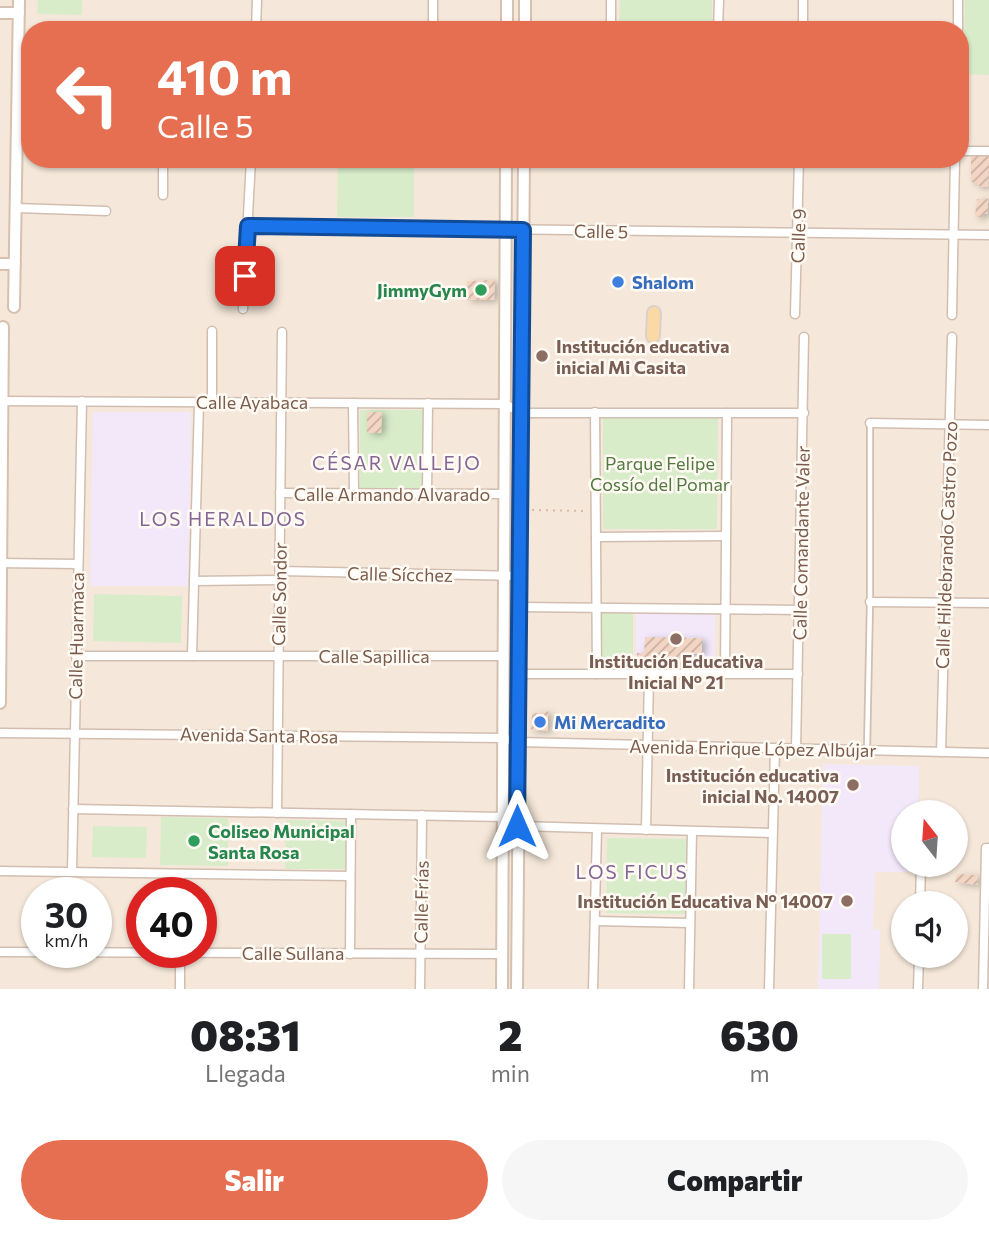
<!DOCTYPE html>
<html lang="es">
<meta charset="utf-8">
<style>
body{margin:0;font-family:Commissioner,sans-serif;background:#f6f6f6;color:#202124;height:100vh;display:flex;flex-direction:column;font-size:26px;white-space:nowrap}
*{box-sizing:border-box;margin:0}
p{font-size:23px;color:#757577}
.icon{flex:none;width:38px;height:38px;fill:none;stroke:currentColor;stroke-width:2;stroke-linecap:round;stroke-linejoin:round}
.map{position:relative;height:989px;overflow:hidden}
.sheet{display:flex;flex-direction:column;background:#fff;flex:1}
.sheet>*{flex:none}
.banner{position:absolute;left:21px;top:21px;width:948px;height:147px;border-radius:28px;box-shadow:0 2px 5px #0004;background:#e76f51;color:#fff;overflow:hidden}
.needle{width:46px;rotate:343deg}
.fabs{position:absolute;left:891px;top:800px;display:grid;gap:14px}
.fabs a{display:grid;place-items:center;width:77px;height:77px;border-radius:50%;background:#fff;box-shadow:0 2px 5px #0004;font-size:35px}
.speed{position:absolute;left:21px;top:877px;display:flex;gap:14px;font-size:35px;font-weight:700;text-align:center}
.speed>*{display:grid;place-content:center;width:91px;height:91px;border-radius:50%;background:#fff;box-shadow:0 2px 5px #0004;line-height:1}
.speed small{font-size:18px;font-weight:400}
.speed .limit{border:10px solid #d22;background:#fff;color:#111}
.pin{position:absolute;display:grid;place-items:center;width:60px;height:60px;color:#fff;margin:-30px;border-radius:14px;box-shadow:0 4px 10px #0006}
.me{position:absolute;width:77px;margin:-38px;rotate:0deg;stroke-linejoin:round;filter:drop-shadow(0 0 5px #0008)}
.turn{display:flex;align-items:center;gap:24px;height:147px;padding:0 21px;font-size:32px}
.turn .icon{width:91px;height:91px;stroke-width:2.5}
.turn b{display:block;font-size:49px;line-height:60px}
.eta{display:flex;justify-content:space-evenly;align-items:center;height:119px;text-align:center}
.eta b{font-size:42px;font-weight:800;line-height:49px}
.cta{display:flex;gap:14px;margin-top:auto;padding:14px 21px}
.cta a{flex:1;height:80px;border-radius:42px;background:#e76f51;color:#fff;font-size:28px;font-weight:800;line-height:80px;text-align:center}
.cta a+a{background:#f6f6f6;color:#202124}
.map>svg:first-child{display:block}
.residential{fill:#f5e8da;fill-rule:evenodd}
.education{fill:#f3e8fa}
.park{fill:#d8ecc9}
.building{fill:url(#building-hatch);filter:url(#shadow)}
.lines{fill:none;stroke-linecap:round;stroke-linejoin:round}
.lane-casing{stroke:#d1beb0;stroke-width:8}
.street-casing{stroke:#d1beb0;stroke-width:11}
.secondary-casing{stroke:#d6c0b0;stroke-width:14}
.primary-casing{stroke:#dad1cd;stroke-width:16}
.path{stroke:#d9b8a5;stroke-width:2;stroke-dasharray:2 5;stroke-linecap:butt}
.lane{stroke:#fff;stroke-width:4.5}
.street{stroke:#fff;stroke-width:8}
.secondary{stroke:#fff;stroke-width:10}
.primary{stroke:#fbd9a5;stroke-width:12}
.route-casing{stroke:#114b97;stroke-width:18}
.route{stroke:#1a73e8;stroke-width:12}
.shop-dot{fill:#3f7fe0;stroke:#fffaf3;stroke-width:2.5}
.leisure-dot{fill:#2e9e5b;stroke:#fffaf3;stroke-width:2.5}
.education-dot{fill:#8d6e63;stroke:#fffaf3;stroke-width:2.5}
.labels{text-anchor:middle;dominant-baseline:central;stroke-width:5;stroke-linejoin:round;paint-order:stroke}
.street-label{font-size:18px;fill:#7a5c4d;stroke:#fffaf3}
.shop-label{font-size:18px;font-weight:bold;fill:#366cbe;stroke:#fffaf3;text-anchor:start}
.leisure-label{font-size:18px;font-weight:bold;fill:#27864d;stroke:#fffaf3;text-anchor:end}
.education-label{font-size:18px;font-weight:bold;fill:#785e54;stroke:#fffaf3;text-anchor:end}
.park-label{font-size:18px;fill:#537a41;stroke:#fffaf3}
.neighbourhood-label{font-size:19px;letter-spacing:2px;fill:#846695;stroke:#fffaf3}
</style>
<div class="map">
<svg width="989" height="989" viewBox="0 0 989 989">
<defs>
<pattern id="building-hatch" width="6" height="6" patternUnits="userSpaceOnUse" patternTransform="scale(1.75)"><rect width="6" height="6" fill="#f3d5c3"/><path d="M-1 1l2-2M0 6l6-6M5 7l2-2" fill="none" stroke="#cab0a1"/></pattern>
<filter id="shadow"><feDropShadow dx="4" dy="2" stdDeviation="3.5" flood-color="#0004"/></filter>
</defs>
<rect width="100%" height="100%" fill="#fdf6ec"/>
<path class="residential" d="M0 0H989V989H0ZM30 30H961V159H30ZM903 812H956V864H903ZM37 892H96V952H37ZM142 892H201V952H142ZM903 903H956V956H903Z"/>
<g class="education">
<path d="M93 412H191L188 586H90Z"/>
<path d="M715 613V665H636V614Z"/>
<path d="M823 764 919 766 918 812H903V864L917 865V872H875L873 929 880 930 879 989H818Z"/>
</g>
<g class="park">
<path d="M38 0H82V15L37 14Z"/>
<path d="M620 0H712V30H619Z"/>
<path d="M965 0H989V75L963 74Z"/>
<path d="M338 159H414V217H337Z"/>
<path d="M360 410H425V490L360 491Z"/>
<path d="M603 418H718L717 529H603Z"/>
<path d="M94 594 182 596 181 643 93 641Z"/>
<path d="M633 607V669H596L598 608Z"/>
<path d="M161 817 228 818V866L160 865Z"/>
<path d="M286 820 347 821 346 869H285Z"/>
<path d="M93 826 147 827 146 858 92 857Z"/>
<path d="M607 838 690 839 689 914 606 913Z"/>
<rect x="822" y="934" width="29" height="45"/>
</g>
<g class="building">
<path d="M971 155 989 156 988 187 977 186V183L971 182Z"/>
<path d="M977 199H988L987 214H982V217H975Z"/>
<path d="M495 280 494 300H467V281Z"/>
<path d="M367 412H382L381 433H367Z"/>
<path d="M645 637 702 638V654H689V665L637 664V653H644Z"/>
<path d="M548 711V731L531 730 532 714Z"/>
<path d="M957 874 977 875 978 885 955 882Z"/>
</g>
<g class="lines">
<defs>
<path id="lane" d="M867 750 870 602V423"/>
<g id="street">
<path d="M433 0V30"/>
<path d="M256 30 257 0"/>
<path d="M611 30V0"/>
<path d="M718 30 719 0"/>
<path d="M803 30V0"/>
<path d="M958 30V0"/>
<path d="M961 151H989"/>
<path d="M163 159V195"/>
<path d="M16 208 106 211"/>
<path d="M248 226 989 235"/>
<path d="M243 309 251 159"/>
<path d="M795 314 799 159"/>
<path d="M952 315 955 159"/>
<path d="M212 331V402"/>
<path d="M0 401 505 404 521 413H804"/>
<path d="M353 403 354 493"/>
<path d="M595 412 597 674"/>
<path d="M870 423 989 425"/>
<path d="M280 493 504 494"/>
<path d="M427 494 428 403"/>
<path d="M596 537 726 536"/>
<path d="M0 563 78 564"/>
<path d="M280 571 520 576"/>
<path d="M194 581 280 580"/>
<path d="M870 602 989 603"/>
<path d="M519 607 799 610"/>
<path d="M76 656H503"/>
<path d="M192 656 199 402"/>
<path d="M519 674H798"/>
<path d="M725 674 727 413"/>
<path d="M0 733 503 738 518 742 989 753"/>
<path d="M796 749 804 337"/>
<path d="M941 752 952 337"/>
<path d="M73 809 503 817"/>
<path d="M277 813 282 332"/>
<path d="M518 826 772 833"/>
<path d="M646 830 649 674"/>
<path d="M0 871 350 876"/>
<path d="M72 872 82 401"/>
<path d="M180 874V892"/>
<path d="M920 903 921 864"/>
<path d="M595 921 690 923"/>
<path d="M0 952 502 954"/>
<path d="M180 952V989"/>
<path d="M350 954 351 814"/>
<path d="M420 989 422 815"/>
<path d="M593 989 597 829"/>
<path d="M689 989 692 832"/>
<path d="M769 989 775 749"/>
<path d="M918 989 919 956"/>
<path d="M983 989 986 848H989"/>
</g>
<g id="secondary">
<path d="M0 13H19"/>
<path d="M507 30V0"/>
<path d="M525 30V0"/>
<path d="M0 264H15"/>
<path d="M14 307 19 0"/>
<path d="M0 703 3 327"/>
<path d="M502 989 506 159"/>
<path d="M517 989 524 159"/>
</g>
<path id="primary" d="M653 336 654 313"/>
</defs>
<use href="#lane" class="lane-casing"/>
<use href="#street" class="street-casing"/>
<use href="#secondary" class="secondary-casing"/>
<use href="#primary" class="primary-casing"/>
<path class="path" d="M532 510 586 511"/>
<use href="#lane" class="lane"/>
<use href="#street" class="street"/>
<use href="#secondary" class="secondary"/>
<use href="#primary" class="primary"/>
</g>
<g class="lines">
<defs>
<path id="route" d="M245 276 248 226 523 230 517 826"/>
</defs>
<use href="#route" class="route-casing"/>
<use href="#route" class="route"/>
</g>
<g class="shop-dot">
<circle cx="618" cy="282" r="7"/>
<circle cx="540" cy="722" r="7"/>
</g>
<g class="leisure-dot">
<circle cx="481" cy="290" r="7"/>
<circle cx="194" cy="841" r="7"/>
</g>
<g class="education-dot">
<circle cx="542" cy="356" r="7"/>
<circle cx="676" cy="639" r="7"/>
<circle cx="853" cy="785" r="7"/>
<circle cx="847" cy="901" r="7"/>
</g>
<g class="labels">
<g class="street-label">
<text transform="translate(601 231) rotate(1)">Calle 5</text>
<text transform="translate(798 236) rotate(-88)">Calle 9</text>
<text x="252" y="402">Calle Ayabaca</text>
<text x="392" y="494">Calle Armando Alvarado</text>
<text transform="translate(801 543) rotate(-89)">Calle Comandante Valer</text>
<text transform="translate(946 545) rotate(-88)">Calle Hildebrando Castro Pozo</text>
<text transform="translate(400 574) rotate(1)">Calle Sícchez</text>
<text transform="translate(279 594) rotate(-89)">Calle Sondor</text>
<text transform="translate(76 636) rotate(-89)">Calle Huarmaca</text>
<text x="374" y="656">Calle Sapillica</text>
<text transform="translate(259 735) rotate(1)">Avenida Santa Rosa</text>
<text transform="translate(753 748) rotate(1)">Avenida Enrique López Albújar</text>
<text transform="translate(421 902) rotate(-89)">Calle Frías</text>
<text x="293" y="953">Calle Sullana</text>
</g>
<g class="shop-label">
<text x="632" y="282">Shalom</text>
<text x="554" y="722">Mi Mercadito</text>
</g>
<g class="leisure-label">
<text x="467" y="290">JimmyGym</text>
<text x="208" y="831" text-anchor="start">Coliseo Municipal<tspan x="208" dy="21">Santa Rosa</tspan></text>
</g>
<g class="education-label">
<text x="556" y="346" text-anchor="start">Institución educativa<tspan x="556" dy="21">inicial Mi Casita</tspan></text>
<text x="676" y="661" text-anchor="middle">Institución Educativa<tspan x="676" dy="21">Inicial Nº 21</tspan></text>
<text x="839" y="775">Institución educativa<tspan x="839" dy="21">inicial No. 14007</tspan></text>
<text x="833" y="901">Institución Educativa Nº 14007</text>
</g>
<g class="park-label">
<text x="660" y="463">Parque Felipe<tspan x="660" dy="21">Cossío del Pomar</tspan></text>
</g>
<g class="neighbourhood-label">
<text x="397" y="462">CÉSAR VALLEJO</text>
<text x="223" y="518">LOS HERALDOS</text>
<text x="632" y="871">LOS FICUS</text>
</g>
</g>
</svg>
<div class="fabs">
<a><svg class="needle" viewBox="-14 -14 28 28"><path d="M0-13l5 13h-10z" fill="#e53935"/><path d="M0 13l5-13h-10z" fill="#757577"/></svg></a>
<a><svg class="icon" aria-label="sound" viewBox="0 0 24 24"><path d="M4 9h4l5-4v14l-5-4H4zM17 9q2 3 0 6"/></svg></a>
</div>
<div class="speed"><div>30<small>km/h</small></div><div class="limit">40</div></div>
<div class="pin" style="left:245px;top:276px;background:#d93025"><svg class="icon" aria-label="arrive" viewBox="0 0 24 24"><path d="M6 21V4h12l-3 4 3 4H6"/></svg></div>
<svg class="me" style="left:517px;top:826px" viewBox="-20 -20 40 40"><path d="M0-17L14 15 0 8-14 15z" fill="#1a73e8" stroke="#fff" stroke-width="4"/></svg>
<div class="banner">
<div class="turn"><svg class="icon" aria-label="left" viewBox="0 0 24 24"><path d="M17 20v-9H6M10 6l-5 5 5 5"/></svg><div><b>410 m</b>Calle 5</div></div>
</div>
</div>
<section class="sheet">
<div class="eta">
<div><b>08:31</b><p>Llegada</p></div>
<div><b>2</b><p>min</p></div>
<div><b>630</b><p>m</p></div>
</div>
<div class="cta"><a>Salir</a><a>Compartir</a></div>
</section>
